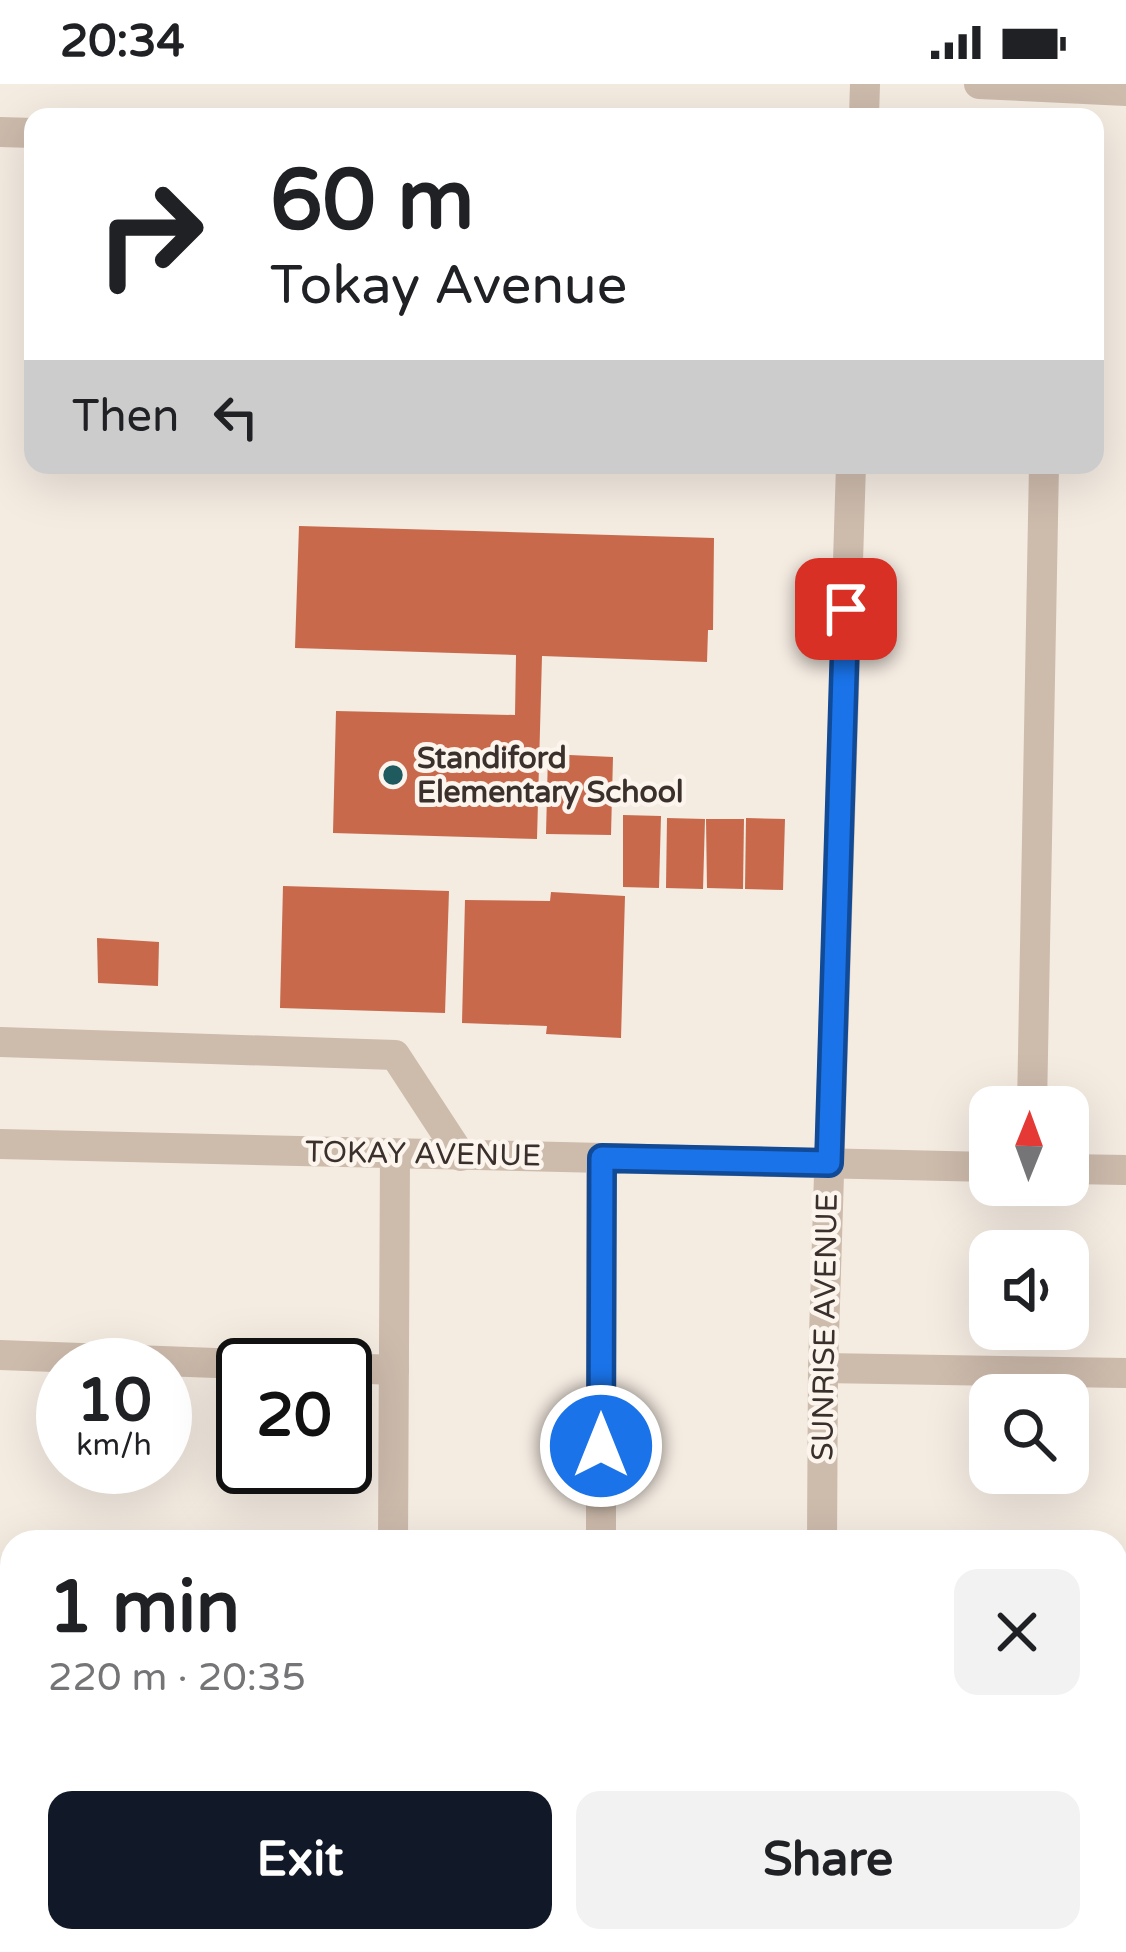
<!DOCTYPE html>
<meta charset="utf-8">
<style>
body{margin:0;font-family:"Varela Round",sans-serif;background:#f2f2f2;color:#202124;height:100vh;display:flex;flex-direction:column;font-size:45px;white-space:nowrap}
*{box-sizing:border-box;margin:0}
p{font-size:39px;color:#757577}
.icon{flex:none;width:66px;height:66px;fill:none;stroke:currentColor;stroke-width:2;stroke-linecap:round;stroke-linejoin:round}
.map{position:relative;flex:1;overflow:hidden}
.side{position:absolute;left:0px;top:1446px;width:1128px;height:423px;display:flex;flex-direction:column;background:#fff;border-radius:36px 36px 0 0;box-shadow:0 12px 48px #0002}
.side>*{flex:none}
.hud{position:absolute;left:24px;top:24px;width:1080px;height:366px;border-radius:24px;box-shadow:0 12px 48px #0002;background:#fff;color:#202124;overflow:hidden}
.needle{width:78px;rotate:1deg}
.tools{position:absolute;left:969px;top:1002px;display:grid;gap:24px}
.tools a{display:grid;place-items:center;width:120px;height:120px;border-radius:24px;background:#fff;box-shadow:0 12px 48px #0002;font-size:60px}
.speed{position:absolute;left:36px;top:1254px;display:flex;gap:24px;font-size:60px;font-weight:700;text-align:center}
.speed>*{display:grid;place-content:center;width:156px;height:156px;border-radius:50%;background:#fff;box-shadow:0 12px 48px #0002;line-height:1}
.speed small{font-size:30px;font-weight:400}
.speed .limit{border:6px solid #111;border-radius:18px;background:#fff;color:#111}
.pin{position:absolute;display:grid;place-items:center;width:102px;height:102px;color:#fff;margin:-51px;border-radius:24px;box-shadow:0 6px 18px #0006}
.me{position:absolute;width:132px;margin:-66px;rotate:0deg;stroke-linejoin:round;filter:drop-shadow(0 0 9px #0008)}
.turn{display:flex;align-items:center;gap:42px;height:252px;padding:0 48px;font-size:54px}
.turn .icon{width:156px;height:156px;stroke-width:2.5}
.turn b{display:block;font-size:84px;line-height:102px}
.then{display:flex;align-items:center;height:114px;padding:0 48px;background:#0003;gap:24px;font-size:45px}
.round{display:grid;place-items:center;flex:none;width:126px;height:126px;border-radius:24px;background:#f2f2f2}
.summary{display:flex;align-items:center;justify-content:space-between;height:204px;padding:0 48px}
h1{font-size:72px;font-weight:700;line-height:90px}
.primary-button{display:flex;gap:24px;margin-top:auto;padding:24px 48px}
.primary-button a{flex:1;height:138px;border-radius:24px;background:#111827;color:#fff;font-size:48px;font-weight:700;line-height:138px;text-align:center}
.primary-button a+a{background:#f2f2f2;color:#202124}
.status{display:flex;justify-content:space-between;align-items:center;height:84px;padding:0 60px;background:#fff;direction:ltr}
.status svg{height:33px;fill:currentColor}
.map>svg:first-child{display:block}
.building{fill:#c8694b}
.lines{fill:none;stroke-linecap:round;stroke-linejoin:round}
.minor{stroke:#cdbbac;stroke-width:30}
.route-casing{stroke:#114b97;stroke-width:30}
.route{stroke:#1a73e8;stroke-width:21}
.poi-dot{fill:#1f5a5e;stroke:#fbf5ee;stroke-width:4.5}
.labels{text-anchor:middle;dominant-baseline:central;stroke-width:9;stroke-linejoin:round;paint-order:stroke}
.poi-label{font-size:30px;font-weight:bold;fill:#3b302b;stroke:#fbf5ee;text-anchor:start}
.street-label{font-size:30px;fill:#3b302b;stroke:#fbf5ee}
</style>
<div class="status"><b>20:34</b><svg viewBox="0 0 49 12"><path d="M0 12V9h3v3zM5 12V6h3v6zM10 12V3h3v9zM15 12V0h3v12zM26 1h20v11H26zM47 4h2v5h-2z"/></svg></div>
<div class="map">
<svg width="1126" height="1868" viewBox="0 0 1126 1868">
<rect width="100%" height="100%" fill="#f4ebe1"/>
<g class="building">
<path d="M299 442 714 454 713 546H708L707 578 542 572 537 755 333 749 336 627 515 631 516 571 295 564Z"/>
<path d="M548 670 613 673 611 751 546 750Z"/>
<path d="M623 731 661 732 659 804 623 803Z"/>
<path d="M667 734 705 735 703 805 666 804Z"/>
<path d="M746 734 785 735 783 806 745 805Z"/>
<path d="M706 735H744L743 805 707 804Z"/>
<path d="M283 802 449 807 445 929 280 924Z"/>
<path d="M551 808 625 812 621 954 546 950 547 942 462 939 465 816 550 817Z"/>
<path d="M97 854 159 858 158 902 98 899Z"/>
</g>
<g class="lines">
<g class="minor">
<path d="M979 0 1126 7"/>
<path d="M864 33 865 0"/>
<path d="M0 48 33 49"/>
<path d="M0 958 395 971 461 1072"/>
<path d="M1032 1023 1044 381"/>
<path d="M0 1060 990 1083"/>
<path d="M1068 1085 1126 1086"/>
<path d="M0 1271 267 1281"/>
<path d="M345 1284 394 1286"/>
<path d="M823 1284 1126 1289"/>
<path d="M393 1458 395 1070"/>
<path d="M601 1458V1074"/>
<path d="M822 1458 823 1284 851 381"/>
<path d="M0 1503 12 1504"/>
<path d="M0 1705 12 1706"/>
<path d="M390 1868 391 1857"/>
<path d="M601 1868V1857"/>
<path d="M819 1868V1857"/>
</g>
</g>
<g class="lines">
<defs>
<path id="route" d="M601 1362 602 1074 829 1079 846 525"/>
</defs>
<use href="#route" class="route-casing"/>
<use href="#route" class="route"/>
</g>
<circle class="poi-dot" cx="393" cy="691" r="12"/>
<g class="labels">
<g class="poi-label">
<text x="417" y="674">Standiford<tspan x="417" dy="34">Elementary School</tspan></text>
</g>
<g class="street-label">
<text transform="translate(423 1070) rotate(1)">TOKAY AVENUE</text>
<text transform="translate(825 1243) rotate(-89)">SUNRISE AVENUE</text>
</g>
</g>
</svg>
<div class="tools">
<a><svg class="needle" viewBox="-14 -14 28 28"><path d="M0-13l5 13h-10z" fill="#e53935"/><path d="M0 13l5-13h-10z" fill="#757577"/></svg></a>
<a><svg class="icon" aria-label="sound" viewBox="0 0 24 24"><path d="M4 9h4l5-4v14l-5-4H4zM17 9q2 3 0 6"/></svg></a>
<a><svg class="icon" aria-label="search" viewBox="0 0 24 24"><circle cx="10" cy="10" r="6"/><path d="M15 15l6 6"/></svg></a>
</div>
<div class="speed"><div>10<small>km/h</small></div><div class="limit">20</div></div>
<div class="pin" style="left:846px;top:525px;background:#d93025"><svg class="icon" aria-label="arrive" viewBox="0 0 24 24"><path d="M6 21V4h12l-3 4 3 4H6"/></svg></div>
<svg class="me" style="left:601px;top:1362px" viewBox="-20 -20 40 40"><circle r="17" fill="#1a73e8" stroke="#fff" stroke-width="3"/><path d="M0-11L8 9 0 5-8 9z" fill="#fff"/></svg>
<div class="hud">
<div class="turn"><svg class="icon" aria-label="right" viewBox="0 0 24 24"><path d="M7 20v-9h11M14 6l5 5-5 5"/></svg><div><b>60 m</b>Tokay Avenue</div></div>
<div class="then">Then<svg class="icon" aria-label="left" viewBox="0 0 24 24"><path d="M17 20v-9H6M10 6l-5 5 5 5"/></svg></div>
</div>
<section class="side">
<div class="summary"><div><h1>1 min</h1><p>220 m · 20:35</p></div><a class="round"><svg class="icon" aria-label="close" viewBox="0 0 24 24"><path d="M6 6l12 12M18 6L6 18"/></svg></a></div>
<div class="primary-button"><a>Exit</a><a>Share</a></div>
</section>
</div>
